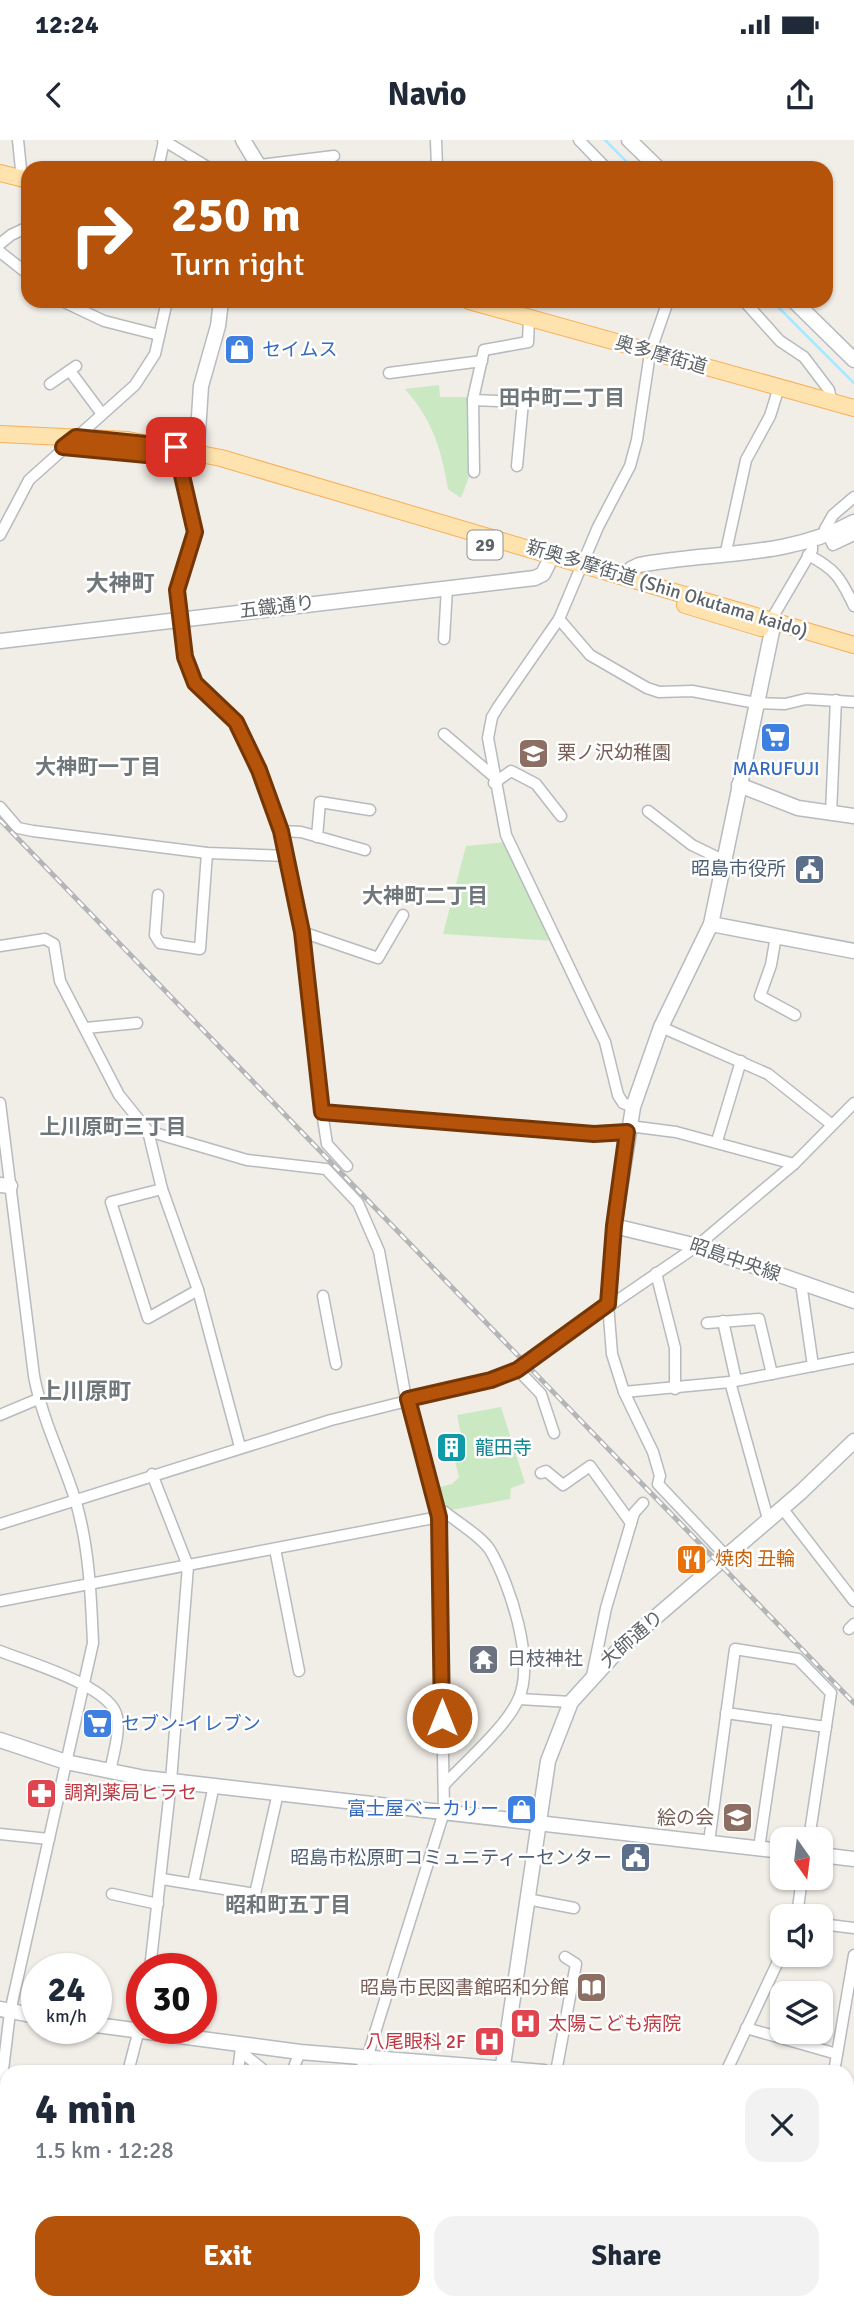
<!DOCTYPE html>
<meta charset="utf-8">
<style>
body{margin:0;font-family:Signika,"Noto Sans JP",sans-serif;background:#f2f2f3;color:#1f2937;height:100vh;display:flex;flex-direction:column;font-size:26px;white-space:nowrap}
*{box-sizing:border-box;margin:0}
p{font-size:23px;color:#747a83}
.icon{flex:none;width:38px;height:38px;fill:none;stroke:currentColor;stroke-width:2;stroke-linecap:round;stroke-linejoin:round}
.map{position:relative;flex:1;overflow:hidden}
.side{position:absolute;left:0px;top:1925px;width:854px;height:245px;display:flex;flex-direction:column;background:#fff;border-radius:21px 21px 0 0;box-shadow:0 2px 5px #0004}
.side>*{flex:none}
.hud{position:absolute;left:21px;top:21px;width:812px;height:147px;border-radius:21px;box-shadow:0 2px 5px #0004;background:#b45309;color:#fff;overflow:hidden}
.needle{width:46px;rotate:166deg}
.tools{position:absolute;left:770px;top:1687px;display:grid;gap:14px}
.tools a{display:grid;place-items:center;width:63px;height:63px;border-radius:14px;background:#fff;box-shadow:0 2px 5px #0004;font-size:35px}
.speed{position:absolute;left:21px;top:1813px;display:flex;gap:14px;font-size:35px;font-weight:700;text-align:center}
.speed>*{display:grid;place-content:center;width:91px;height:91px;border-radius:50%;background:#fff;box-shadow:0 2px 5px #0004;line-height:1}
.speed small{font-size:18px;font-weight:400}
.speed .limit{border:10px solid #d22;background:#fff;color:#111}
.pin{position:absolute;display:grid;place-items:center;width:60px;height:60px;color:#fff;margin:-30px;border-radius:14px;box-shadow:0 4px 10px #0006}
.me{position:absolute;width:77px;margin:-38px;rotate:0deg;stroke-linejoin:round;filter:drop-shadow(0 0 5px #0008)}
.turn{display:flex;align-items:center;gap:24px;height:147px;padding:0 35px;font-size:32px}
.turn .icon{width:91px;height:91px;stroke-width:2.5}
.turn b{display:block;font-size:49px;line-height:60px}
.round{display:grid;place-items:center;flex:none;width:74px;height:74px;border-radius:21px;background:#f2f2f3}
.headline{display:flex;align-items:center;justify-content:space-between;height:119px;padding:0 35px}
h1{font-size:42px;font-weight:700;line-height:52px}
.cta{display:flex;gap:14px;margin-top:auto;padding:14px 35px}
.cta a{flex:1;height:80px;border-radius:21px;background:#b45309;color:#fff;font-size:28px;font-weight:700;line-height:80px;text-align:center}
.cta a+a{background:#f2f2f3;color:#1f2937}
.status{display:flex;justify-content:space-between;align-items:center;height:49px;padding:0 35px;background:#fff;direction:ltr}
.status svg{height:19px;fill:currentColor}
header{display:flex;justify-content:space-between;align-items:center;height:91px;padding:0 35px;background:#fff;font-size:32px;font-weight:700}
.map>svg:first-child{display:block}
.green{fill:#cae9c3}
.lines{fill:none;stroke-linecap:round;stroke-linejoin:round}
.stream{stroke:#a9e9ff;stroke-width:2.5}
.street-casing{stroke:#b7bbbe;stroke-width:13}
.secondary-casing{stroke:#b5bbbf;stroke-width:17}
.primary-casing{stroke:#f8af59;stroke-width:18}
.street{stroke:#fff;stroke-width:10}
.secondary{stroke:#fff;stroke-width:14}
.primary{stroke:#ffe3ae;stroke-width:16}
.rail-casing{stroke:#b4b5b6;stroke-width:5}
.rail{stroke:#fff;stroke-width:2.5;stroke-dasharray:8;stroke-linecap:butt}
.route-casing{stroke:#753606;stroke-width:18}
.route{stroke:#b45309;stroke-width:12}
.labels{text-anchor:middle;dominant-baseline:central;stroke-width:5;stroke-linejoin:round;paint-order:stroke}
.shield{fill:#fff;stroke:#8e9295;stroke-width:2}
.shield-label{font-size:18px;font-weight:bold;fill:#5e6468}
.shop-label{font-size:19px;fill:#366cbe;stroke:#fff;text-anchor:start}
.street-label{font-size:19px;fill:#5e6468;stroke:#fff}
.education-label{font-size:19px;fill:#785e54;stroke:#fff;text-anchor:end}
.service-label{font-size:19px;fill:#4e5e75;stroke:#fff;text-anchor:end}
.culture-label{font-size:19px;fill:#0d838f;stroke:#fff;text-anchor:start}
.food-label{font-size:19px;fill:#c56008;stroke:#fff;text-anchor:start}
.worship-label{font-size:19px;fill:#5b616d;stroke:#fff;text-anchor:start}
.health-label{font-size:19px;fill:#be3a42;stroke:#fff;text-anchor:start}
.neighbourhood-label{font-size:21px;font-weight:bold;fill:#6f777a;stroke:#fff}
.quarter-label{font-size:23px;font-weight:bold;fill:#6f777a;stroke:#fff}
</style>
<div class="status"><b>12:24</b><svg viewBox="0 0 49 12"><path d="M0 12V9h3v3zM5 12V6h3v6zM10 12V3h3v9zM15 12V0h3v12zM26 1h20v11H26zM47 4h2v5h-2z"/></svg></div>
<header><svg class="icon" aria-label="back" viewBox="0 0 24 24"><path d="M15 5l-7 7 7 7"/></svg>Navio<svg class="icon" aria-label="share" viewBox="0 0 24 24"><path d="M12 15V3M7 8l5-5 5 5M5 13v7h14v-7"/></svg></header>
<div class="map">
<svg width="854" height="2170" viewBox="0 0 854 2170">
<rect width="100%" height="100%" fill="#f1ede7"/>
<g class="green">
<path d="M439 245 440 257H469L470 334 461 358 448 349C441 308 433 281 405 249Z"/>
<path d="M507 702 554 801 443 794 466 706Z"/>
<path d="M501 1267 525 1343 511 1348 510 1359 446 1371 438 1367 435 1348 452 1344 459 1337 455 1321 466 1318 457 1275Z"/>
</g>
<g class="lines">
<g class="stream">
<path d="M605 0 633 28"/>
<path d="M772 161 854 243"/>
</g>
<defs>
<g id="street">
<path d="M18 0 22 39"/>
<path d="M163 0 209 28"/>
<path d="M436 0 437 28"/>
<path d="M579 0 606 28"/>
<path d="M260 25 334 16"/>
<path d="M158 28 164 1"/>
<path d="M0 104 11 95 28 87"/>
<path d="M0 112 28 134"/>
<path d="M62 161 104 181 159 195"/>
<path d="M744 161 780 201 804 217 829 250 832 263"/>
<path d="M70 231 102 274"/>
<path d="M389 233 482 221"/>
<path d="M50 244 76 226"/>
<path d="M473 260 523 262 517 326"/>
<path d="M178 318 195 392 177 450 185 517 196 543 236 582 259 630 281 691 302 792 322 972 594 994 627 992"/>
<path d="M474 332 473 259 484 210 528 202 529 178"/>
<path d="M854 357 833 375 825 389 833 405 854 395"/>
<path d="M0 395 29 340 135 245 155 214 167 161"/>
<path d="M808 415C836 429 841 439 854 466"/>
<path d="M725 416 746 320 770 276 779 247"/>
<path d="M559 479 590 515 647 548 659 552 692 551 756 563 785 564 806 559 854 562"/>
<path d="M771 480 812 410V400"/>
<path d="M444 499 447 448"/>
<path d="M444 594 492 635"/>
<path d="M494 643 511 631 536 644 561 676"/>
<path d="M0 667 18 688 33 691 207 713 288 716"/>
<path d="M648 671 692 705 725 721"/>
<path d="M831 673 836 560"/>
<path d="M281 691 301 692 365 710"/>
<path d="M317 697 320 662 370 670"/>
<path d="M158 755 155 795 160 803 200 809 207 713"/>
<path d="M302 792 378 818 403 775"/>
<path d="M776 796 771 825 760 856 795 875"/>
<path d="M0 806 45 799 54 804 60 841 119 955 148 991 162 1049 198 1150 240 1307"/>
<path d="M661 887 768 934 831 984"/>
<path d="M86 888 137 883"/>
<path d="M0 963 34 1236C42 1279 62 1318 75 1359 89 1405 91 1455 93 1503L10 1872 0 1955"/>
<path d="M633 967 623 963 618 955 605 902 506 695 488 598 492 577 498 567 559 479 598 387 630 326 637 300 650 213 668 161"/>
<path d="M322 972 327 1004 347 1026"/>
<path d="M629 986 676 992 794 1024"/>
<path d="M148 991 247 1020 326 1029 358 1063 379 1111 407 1264 439 1377 444 1672 367 1918 359 1932"/>
<path d="M717 1001 741 921"/>
<path d="M162 1049 111 1062 148 1178 198 1150"/>
<path d="M656 1133 675 1208V1249"/>
<path d="M801 1143 813 1226"/>
<path d="M323 1156 336 1224"/>
<path d="M608 1164 612 1214 624 1252 653 1312 660 1336 658 1344 727 1417"/>
<path d="M723 1181 736 1240"/>
<path d="M707 1183 759 1179 772 1234"/>
<path d="M517 1229 541 1254 554 1293"/>
<path d="M730 1242 768 1379"/>
<path d="M624 1252 730 1242 854 1218"/>
<path d="M0 1275 38 1259"/>
<path d="M541 1333 546 1331 563 1345 590 1326 631 1383"/>
<path d="M782 1368 854 1461"/>
<path d="M437 1371 445 1372C458 1383 481 1396 490 1410 510 1444 536 1523 518 1560 505 1588 466 1621 444 1645"/>
<path d="M0 1384 331 1280 491 1240 517 1229 697 1106 794 1024 854 963"/>
<path d="M275 1409 299 1531"/>
<path d="M0 1461 439 1377"/>
<path d="M849 1489 854 1484"/>
<path d="M0 1511C27 1522 112 1546 117 1577 120 1594 113 1615 110 1632"/>
<path d="M592 1536 606 1468 634 1373 643 1363"/>
<path d="M519 1559 571 1562"/>
<path d="M726 1573 826 1587"/>
<path d="M0 1694 49 1699"/>
<path d="M709 1702 735 1509 798 1519 831 1553 809 1699"/>
<path d="M759 1708 778 1580"/>
<path d="M162 1739 255 1754 278 1653"/>
<path d="M193 1744 214 1645"/>
<path d="M112 1754 158 1764"/>
<path d="M527 1759 574 1768"/>
<path d="M797 1776 802 1738"/>
<path d="M821 1784 854 1788"/>
<path d="M150 1829 171 1641 188 1426 152 1334"/>
<path d="M746 1888 837 1914"/>
<path d="M241 1904 245 1915 266 1932"/>
<path d="M128 1932 142 1878"/>
<path d="M238 1932 241 1907"/>
<path d="M292 1932 300 1912"/>
<path d="M556 1932 576 1824 565 1817"/>
<path d="M726 1932 782 1813"/>
<path d="M834 1932 854 1815"/>
<path d="M0 1976 7 1975"/>
<path d="M847 2016 854 2018"/>
<path d="M847 2099 854 2100"/>
<path d="M329 2170 330 2163"/>
</g>
<g id="secondary">
<path d="M243 0 260 28"/>
<path d="M629 0 658 28"/>
<path d="M794 161 854 220"/>
<path d="M196 322 201 246 218 186 221 161"/>
<path d="M627 438 631 429 639 425C712 411 786 419 854 382"/>
<path d="M0 501 535 438 543 434 548 424"/>
<path d="M739 645 798 668 854 676"/>
<path d="M711 784 854 811"/>
<path d="M0 1045 10 1046"/>
<path d="M614 1086 697 1106 854 1161"/>
<path d="M608 1164 614 1086 633 967 661 887 711 784 772 491 771 480"/>
<path d="M0 1600 66 1622 145 1638 782 1711"/>
<path d="M821 1715 854 1719"/>
<path d="M0 1869 37 1876"/>
<path d="M96 1885 300 1912 544 1932"/>
<path d="M502 1932 548 1621 571 1562 621 1507 801 1352 854 1301"/>
<path d="M847 1957 854 1958"/>
<path d="M491 2163 492 2170"/>
<path d="M234 2170V2163"/>
<path d="M845 2170 854 2166"/>
</g>
<g id="primary">
<path d="M0 33 28 40"/>
<path d="M469 161 854 268"/>
<path d="M0 294 128 300 221 318 854 505"/>
<path d="M105 309 169 317"/>
<path d="M685 465 761 488"/>
</g>
</defs>
<use href="#street" class="street-casing"/>
<use href="#secondary" class="secondary-casing"/>
<use href="#primary" class="primary-casing"/>
<use href="#street" class="street"/>
<use href="#secondary" class="secondary"/>
<use href="#primary" class="primary"/>
<defs>
<g id="rail">
<path d="M0 680 854 1563"/>
<path d="M0 2015 7 2016"/>
<path d="M847 2113 854 2114"/>
</g>
</defs>
<use href="#rail" class="rail-casing"/>
<use href="#rail" class="rail"/>
</g>
<g class="lines">
<defs>
<path id="route" d="M176 307 76 297 63 307 178 318 195 392 177 450 185 517 195 543 236 582 259 630 281 691 302 792 322 972 594 994 627 992 614 1086 608 1164 517 1230 491 1240 408 1259 439 1377 442 1578"/>
</defs>
<use href="#route" class="route-casing"/>
<use href="#route" class="route"/>
</g>
<defs>
<symbol id="shop-square" viewBox="-11 -11 22 22"><rect x="-9" y="-9" width="18" height="18" rx="4" fill="#3f7fe0" stroke="#fff"/><path d="M-5-2.5h2.3a2.7 3.5 0 0 1 5.4 0H5L5.5 6h-11ZM-1.5-2.5h3a1.5 2.3 0 0 0-3 0Z" fill="#fff"/></symbol>
<symbol id="supermarket-square" viewBox="-11 -11 22 22"><rect x="-9" y="-9" width="18" height="18" rx="4" fill="#3f7fe0" stroke="#fff"/><path d="M-6-5.5h2.5l.6 2H6L4.5 2H-2.5L-4.4-4H-6ZM-1.5 3.2a1.3 1.3 0 1 0 .1 0ZM3 3.2a1.3 1.3 0 1 0 .1 0Z" fill="#fff"/></symbol>
<symbol id="school-square" viewBox="-11 -11 22 22"><rect x="-9" y="-9" width="18" height="18" rx="4" fill="#8d6e63" stroke="#fff"/><path d="M0-5L7-2L0 1L-7-2ZM-4 1L0 2.5L4 1V4Q0 6-4 4Z" fill="#fff"/></symbol>
<symbol id="civic-square" viewBox="-11 -11 22 22"><rect x="-9" y="-9" width="18" height="18" rx="4" fill="#5c6f8a" stroke="#fff"/><path d="M-.6-6.5H3V-4.5H.6V-3L4-1V1h2V6H-6V1h2V-1L-.6-3ZM-1.2 2.5V6h2.4V2.5Z" fill="#fff"/></symbol>
<symbol id="building-square" viewBox="-11 -11 22 22"><rect x="-9" y="-9" width="18" height="18" rx="4" fill="#0f9aa8" stroke="#fff"/><path d="M-4-6H4V6H1V3H-1V6H-4ZM-2.5-4.3h1.7v1.8h-1.7ZM.8-4.3h1.7v1.8H.8ZM-2.5-1h1.7V.8h-1.7ZM.8-1h1.7V.8H.8Z" fill="#fff"/></symbol>
<symbol id="restaurant-square" viewBox="-11 -11 22 22"><rect x="-9" y="-9" width="18" height="18" rx="4" fill="#e8710a" stroke="#fff"/><path d="M-5-6h1v4h1v-4h1v4h1v-4h1v5L-1.5 .5V6h-2V.5L-5-1ZM5-6V6H3V1.5H1.5Q1.5-4 5-6Z" fill="#fff"/></symbol>
<symbol id="temple-square" viewBox="-11 -11 22 22"><rect x="-9" y="-9" width="18" height="18" rx="4" fill="#6b7280" stroke="#fff"/><path d="M0-6L5-2H3V0L6.5 2.5H4V6H1.5V3h-3V6H-4V2.5H-6.5L-3 0V-2H-5Z" fill="#fff"/></symbol>
<symbol id="pharmacy-square" viewBox="-11 -11 22 22"><rect x="-9" y="-9" width="18" height="18" rx="4" fill="#e0444e" stroke="#fff"/><path d="M-2-6h4v4h4v4h-4v4h-4v-4h-4v-4h4Z" fill="#fff"/></symbol>
<symbol id="library-square" viewBox="-11 -11 22 22"><rect x="-9" y="-9" width="18" height="18" rx="4" fill="#8d6e63" stroke="#fff"/><path d="M-6-4Q-3-5.5-.7-3.5V5Q-3 3-6 4ZM6-4Q3-5.5 .7-3.5V5Q3 3 6 4Z" fill="#fff"/></symbol>
<symbol id="hospital-square" viewBox="-11 -11 22 22"><rect x="-9" y="-9" width="18" height="18" rx="4" fill="#e0444e" stroke="#fff"/><path d="M-5-5h3v3.5h4V-5h3V5h-3V1.5h-4V5h-3Z" fill="#fff"/></symbol>
</defs>
<g fill-rule="evenodd">
<use href="#shop-square" x="222" y="192" width="35" height="35"/>
<use href="#supermarket-square" x="758" y="580" width="35" height="35"/>
<use href="#school-square" x="516" y="596" width="35" height="35"/>
<use href="#civic-square" x="792" y="712" width="35" height="35"/>
<use href="#building-square" x="434" y="1290" width="35" height="35"/>
<use href="#restaurant-square" x="674" y="1402" width="35" height="35"/>
<use href="#temple-square" x="466" y="1502" width="35" height="35"/>
<use href="#supermarket-square" x="80" y="1566" width="35" height="35"/>
<use href="#pharmacy-square" x="24" y="1636" width="35" height="35"/>
<use href="#shop-square" x="504" y="1652" width="35" height="35"/>
<use href="#school-square" x="720" y="1660" width="35" height="35"/>
<use href="#civic-square" x="618" y="1700" width="35" height="35"/>
<use href="#library-square" x="574" y="1830" width="35" height="35"/>
<use href="#hospital-square" x="508" y="1866" width="35" height="35"/>
<use href="#hospital-square" x="472" y="1884" width="35" height="35"/>
</g>
<g class="labels">
<rect class="shield" x="467.5" y="390.5" width="35" height="29" rx="5"/>
<g class="shield-label">
<text x="485" y="405">29</text>
</g>
<g class="shop-label">
<text x="262" y="210">セイムス</text>
<text x="776" y="629" text-anchor="middle">MARUFUJI</text>
<text x="121" y="1584">セブン-イレブン</text>
<text x="499" y="1669" text-anchor="end">富士屋ベーカリー</text>
</g>
<g class="street-label">
<text transform="translate(661 215) rotate(16)">奥多摩街道</text>
<text transform="translate(667 449) rotate(17)">新奥多摩街道 (Shin Okutama kaido)</text>
<text transform="translate(277 467) rotate(-7)">五鐵通り</text>
<text transform="translate(735 1120) rotate(19)">昭島中央線</text>
<text transform="translate(632 1499) rotate(-41)">大師通り</text>
</g>
<g class="education-label">
<text x="557" y="613" text-anchor="start">栗ノ沢幼稚園</text>
<text x="714" y="1678">絵の会</text>
<text x="569" y="1848">昭島市民図書館昭和分館</text>
</g>
<g class="service-label">
<text x="786" y="729">昭島市役所</text>
<text x="612" y="1718">昭島市松原町コミュニティーセンター</text>
</g>
<g class="culture-label">
<text x="475" y="1308">龍田寺</text>
</g>
<g class="food-label">
<text x="715" y="1419">焼肉 丑輪</text>
</g>
<g class="worship-label">
<text x="507" y="1519">日枝神社</text>
</g>
<g class="health-label">
<text x="64" y="1653">調剤薬局ヒラセ</text>
<text x="548" y="1884">太陽こども病院</text>
<text x="466" y="1902" text-anchor="end">八尾眼科 2F</text>
</g>
<g class="neighbourhood-label">
<text x="562" y="258">田中町二丁目</text>
<text x="98" y="627">大神町一丁目</text>
<text x="425" y="756">大神町二丁目</text>
<text x="113" y="987">上川原町三丁目</text>
<text x="288" y="1765">昭和町五丁目</text>
</g>
<g class="quarter-label">
<text x="120" y="443">大神町</text>
<text x="85" y="1251">上川原町</text>
</g>
</g>
</svg>
<div class="tools">
<a><svg class="needle" viewBox="-14 -14 28 28"><path d="M0-13l5 13h-10z" fill="#e53935"/><path d="M0 13l5-13h-10z" fill="#747a83"/></svg></a>
<a><svg class="icon" aria-label="sound" viewBox="0 0 24 24"><path d="M4 9h4l5-4v14l-5-4H4zM17 9q2 3 0 6"/></svg></a>
<a><svg class="icon" aria-label="layers" viewBox="0 0 24 24"><path d="M12 4l9 5-9 5-9-5zM3 14l9 5 9-5"/></svg></a>
</div>
<div class="speed"><div>24<small>km/h</small></div><div class="limit">30</div></div>
<div class="pin" style="left:176px;top:307px;background:#d93025"><svg class="icon" aria-label="arrive" viewBox="0 0 24 24"><path d="M6 21V4h12l-3 4 3 4H6"/></svg></div>
<svg class="me" style="left:442px;top:1578px" viewBox="-20 -20 40 40"><circle r="17" fill="#b45309" stroke="#fff" stroke-width="3"/><path d="M0-11L8 9 0 5-8 9z" fill="#fff"/></svg>
<div class="hud">
<div class="turn"><svg class="icon" aria-label="right" viewBox="0 0 24 24"><path d="M7 20v-9h11M14 6l5 5-5 5"/></svg><div><b>250 m</b>Turn right</div></div>
</div>
<section class="side">
<div class="headline"><div><h1>4 min</h1><p>1.5 km · 12:28</p></div><a class="round"><svg class="icon" aria-label="close" viewBox="0 0 24 24"><path d="M6 6l12 12M18 6L6 18"/></svg></a></div>
<div class="cta"><a>Exit</a><a>Share</a></div>
</section>
</div>
